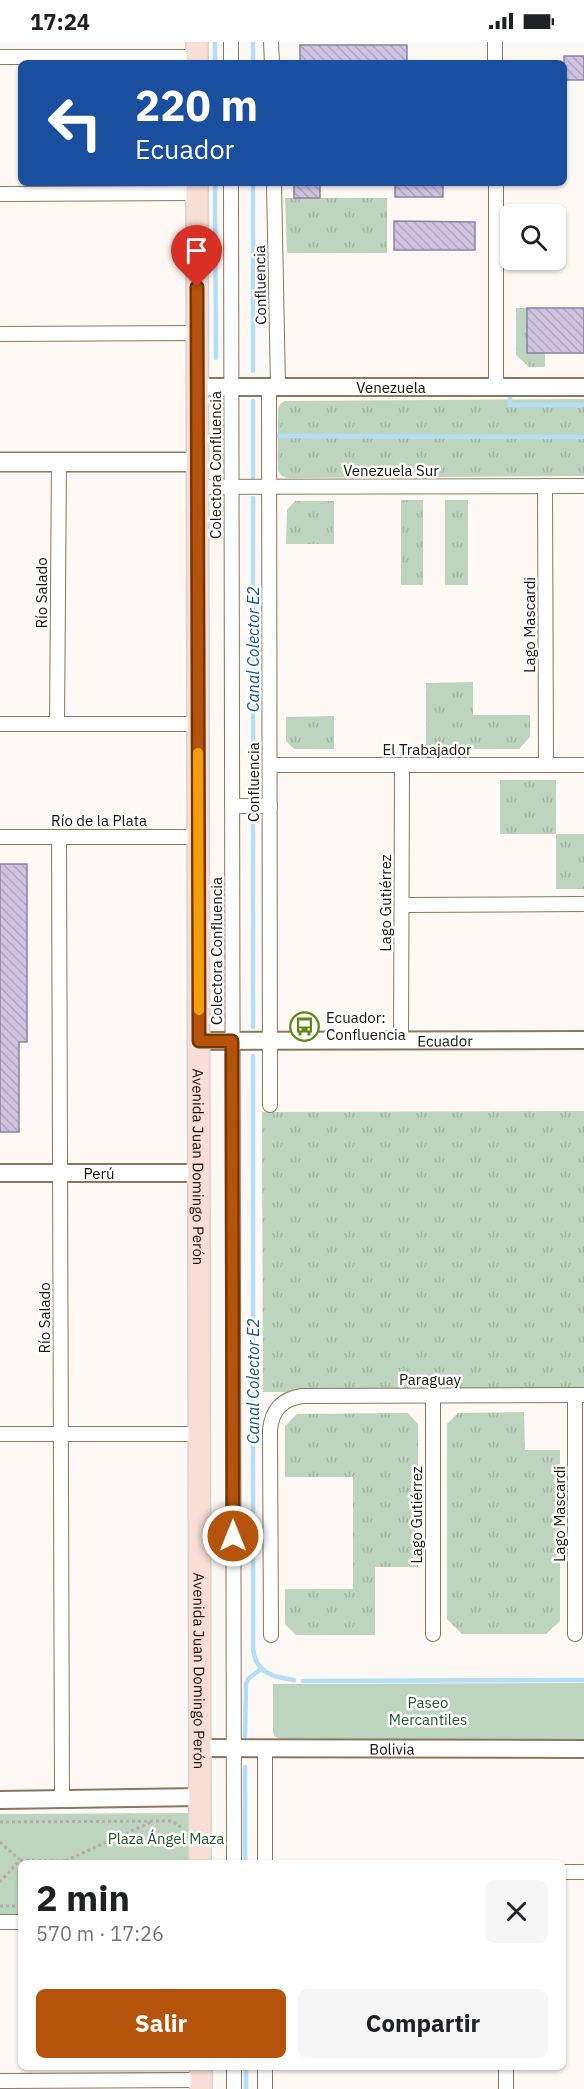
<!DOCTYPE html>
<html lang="es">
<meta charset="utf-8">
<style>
body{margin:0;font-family:"IBM Plex Sans",sans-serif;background:#f6f6f6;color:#202124;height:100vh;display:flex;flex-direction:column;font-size:22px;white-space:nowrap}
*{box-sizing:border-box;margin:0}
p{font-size:20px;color:#757577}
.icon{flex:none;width:33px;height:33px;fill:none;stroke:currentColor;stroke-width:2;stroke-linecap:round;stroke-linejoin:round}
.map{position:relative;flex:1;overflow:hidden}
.sheet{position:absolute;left:18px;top:1818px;width:548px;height:210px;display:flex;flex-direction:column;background:#fff;border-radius:9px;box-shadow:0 2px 4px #0004}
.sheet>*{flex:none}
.banner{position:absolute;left:18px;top:18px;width:549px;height:126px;border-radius:9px;box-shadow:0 2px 4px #0004;background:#1a4fa0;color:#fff;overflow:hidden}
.tools{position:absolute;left:500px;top:162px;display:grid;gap:12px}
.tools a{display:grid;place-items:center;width:66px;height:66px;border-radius:9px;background:#fff;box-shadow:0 2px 4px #0004;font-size:30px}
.pin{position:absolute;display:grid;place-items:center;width:51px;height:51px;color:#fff;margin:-62px -26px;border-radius:50% 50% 50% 0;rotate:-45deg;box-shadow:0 0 6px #0007}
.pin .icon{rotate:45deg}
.me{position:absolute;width:66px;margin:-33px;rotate:0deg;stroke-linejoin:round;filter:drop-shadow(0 0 4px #0008)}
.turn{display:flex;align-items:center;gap:21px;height:126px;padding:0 18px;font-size:27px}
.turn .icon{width:78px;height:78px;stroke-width:2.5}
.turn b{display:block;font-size:42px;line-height:51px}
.round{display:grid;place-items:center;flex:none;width:63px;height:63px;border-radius:9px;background:#f6f6f6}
.summary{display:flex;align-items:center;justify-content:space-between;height:102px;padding:0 18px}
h1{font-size:36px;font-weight:800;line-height:45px}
.action{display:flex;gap:12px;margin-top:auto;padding:12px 18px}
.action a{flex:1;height:69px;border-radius:9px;background:#b45309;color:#fff;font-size:24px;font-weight:800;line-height:69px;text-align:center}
.action a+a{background:#f6f6f6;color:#202124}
.status{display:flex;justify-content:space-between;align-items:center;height:42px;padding:0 30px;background:#fff;direction:ltr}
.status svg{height:16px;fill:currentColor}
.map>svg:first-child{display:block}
.grass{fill:url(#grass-tufts)}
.park{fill:#bdd4be}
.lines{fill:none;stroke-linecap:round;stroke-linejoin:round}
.stream{stroke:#b3def8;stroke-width:4.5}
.building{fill:url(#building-back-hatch);stroke:#8d829e;stroke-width:1.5}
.minor-casing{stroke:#8a775e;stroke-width:16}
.tertiary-casing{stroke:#8a775e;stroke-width:20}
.secondary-casing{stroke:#8a775e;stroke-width:21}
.primary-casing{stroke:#d5d4d2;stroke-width:24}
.path{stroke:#b4aea8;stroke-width:3;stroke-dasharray:3 3;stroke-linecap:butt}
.minor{stroke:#fff;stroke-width:14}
.tertiary{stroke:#fff;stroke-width:16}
.secondary{stroke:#fff;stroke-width:18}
.primary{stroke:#f8ded4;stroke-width:21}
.route-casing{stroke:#753606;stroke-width:15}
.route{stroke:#b45309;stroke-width:10}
.slow{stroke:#f59e0b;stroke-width:10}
.labels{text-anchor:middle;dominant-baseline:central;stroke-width:5;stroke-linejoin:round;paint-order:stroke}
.street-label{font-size:15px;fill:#171007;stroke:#fff}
.poi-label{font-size:15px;fill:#171007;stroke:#fff;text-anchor:start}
.park-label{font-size:15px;fill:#26572d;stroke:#fff}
.water-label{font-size:16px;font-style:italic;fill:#0f5a7c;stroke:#fff}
</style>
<div class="status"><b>17:24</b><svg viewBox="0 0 49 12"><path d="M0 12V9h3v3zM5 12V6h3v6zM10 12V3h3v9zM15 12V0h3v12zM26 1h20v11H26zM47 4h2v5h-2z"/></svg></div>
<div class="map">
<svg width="584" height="2047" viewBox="0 0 584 2047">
<defs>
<pattern id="grass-tufts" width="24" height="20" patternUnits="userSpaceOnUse" patternTransform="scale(1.5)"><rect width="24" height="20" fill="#bdd4be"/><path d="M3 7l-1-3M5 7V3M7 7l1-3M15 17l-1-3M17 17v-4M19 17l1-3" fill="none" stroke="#a2b5a2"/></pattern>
<pattern id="building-back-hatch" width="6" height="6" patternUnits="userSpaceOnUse" patternTransform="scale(1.5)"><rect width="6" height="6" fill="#cec2e0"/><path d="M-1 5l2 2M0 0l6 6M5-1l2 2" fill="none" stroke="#b0a6bf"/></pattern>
</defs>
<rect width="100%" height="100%" fill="#fef9f4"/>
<g class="grass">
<path d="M285 156H387V211H287Z"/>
<path d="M516 266H527V310L545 311V325H529L516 313Z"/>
<path d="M584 357V434L287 436 282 434 278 429V367L280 362 285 359Z"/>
<rect x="401" y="458" width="22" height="85"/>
<rect x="445" y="458" width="23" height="85"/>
<path d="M295 459H334V502H286L287 468Z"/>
<path d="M473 640V673H530V695L519 707H426V641Z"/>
<path d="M334 674V707H294L286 699V675Z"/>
<path d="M500 738H556V792H584V847H556V792H500Z"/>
<path d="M584 1069V1349L263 1350 262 1070Z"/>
<path d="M524 1370 525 1408H560V1579L546 1592H462L447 1577V1382L458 1371Z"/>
<path d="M408 1371 418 1382V1525H375V1593H296L285 1582V1547H353V1435H285V1384L297 1372Z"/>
</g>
<g class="park">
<path d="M584 1641V1697H280L274 1694 273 1689V1642Z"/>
<path d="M197 1771 198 1821H21V1872L0 1873V1772Z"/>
</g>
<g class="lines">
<g class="stream">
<path d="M215 0V21"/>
<path d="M253 0V21"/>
<path d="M215 141 216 316"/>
<path d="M253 141V329"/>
<path d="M510 347V363H584"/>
<path d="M253 359V435"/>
<path d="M276 394 584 395"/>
<path d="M253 759V456"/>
<path d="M253 771V985"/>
<path d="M253 1014V1606C255 1631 273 1635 294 1638"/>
<path d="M303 1639 584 1638"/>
<path d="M245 1694 246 1642 249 1636 261 1627"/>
<path d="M245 1725V1821"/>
<path d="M246 2025V2047"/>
</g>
</g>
<g class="building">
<rect x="300" y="3" width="107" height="18"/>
<rect x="564" y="14" width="20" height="24"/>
<rect x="294" y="141" width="26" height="15"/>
<rect x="395" y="141" width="48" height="14"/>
<path d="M394 179 475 180V208H394Z"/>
<rect x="527" y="266" width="57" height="45"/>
<path d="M0 822H27V1000H19V1090H0Z"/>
</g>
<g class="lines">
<defs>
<g id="minor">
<path d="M231 0V21"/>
<path d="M271 0 272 21"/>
<path d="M495 0V21"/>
<path d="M0 15H197"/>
<path d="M231 141 234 1821"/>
<path d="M274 141 278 345"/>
<path d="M496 141V345"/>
<path d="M0 152 197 151"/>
<path d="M0 292 197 291"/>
<path d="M269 345 270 1063"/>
<path d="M545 444 546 723"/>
<path d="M198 445 584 444"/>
<path d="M0 682H198"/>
<path d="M57 682 59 420"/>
<path d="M270 723H584"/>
<path d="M232 764H270"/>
<path d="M0 795H198"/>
<path d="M59 795 62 1757"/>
<path d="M402 863 584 862"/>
<path d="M401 998 402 723"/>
<path d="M575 1353V1592"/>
<path d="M0 1392H200"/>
<path d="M433 1592V1354"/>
<path d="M271 1593 270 1388C272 1368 282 1357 302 1354L584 1353"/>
<path d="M265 1706V1821"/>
<path d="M562 1830H584"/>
<path d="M0 1880H21"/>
<path d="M234 2025V2047"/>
<path d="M265 2025V2047"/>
<path d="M506 2025V2047"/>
<path d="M0 2039 201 2038"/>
</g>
<g id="tertiary">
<path id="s1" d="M197 345H584"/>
<path id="s2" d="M199 999 584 998"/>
<path id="s3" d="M0 1131H199"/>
<path id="s4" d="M200 1706 584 1707"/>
<path d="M0 1758 200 1755"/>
</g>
<path id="secondary" d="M0 420H198"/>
<g id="primary">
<path d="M197 0V21"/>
<path id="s5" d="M197 141 200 1821"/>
<path d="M201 2025V2047"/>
</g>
</defs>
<use href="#minor" class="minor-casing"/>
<use href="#tertiary" class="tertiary-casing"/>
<use href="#secondary" class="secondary-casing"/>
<use href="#primary" class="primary-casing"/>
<g class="path">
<path d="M0 1780 172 1779 182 1786"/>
<path d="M0 1800 20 1818 0 1840"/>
<path d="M20 1818 65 1819"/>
<path d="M70 1821 65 1819 151 1780"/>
<path d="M0 1864H21"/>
</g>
<use href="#minor" class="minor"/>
<use href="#tertiary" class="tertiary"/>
<use href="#secondary" class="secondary"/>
<use href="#primary" class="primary"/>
</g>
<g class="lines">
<defs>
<path id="route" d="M197 245 199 999H232L233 1494"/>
</defs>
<use href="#route" class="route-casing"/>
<use href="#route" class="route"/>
<path class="slow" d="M198 711 199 968"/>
</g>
<defs>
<symbol id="bus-ring" viewBox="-11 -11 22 22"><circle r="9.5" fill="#fff" stroke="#608812" stroke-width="1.5"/><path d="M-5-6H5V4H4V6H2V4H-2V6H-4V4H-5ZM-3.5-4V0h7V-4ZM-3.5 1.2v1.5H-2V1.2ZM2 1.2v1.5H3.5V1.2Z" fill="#608812"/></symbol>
</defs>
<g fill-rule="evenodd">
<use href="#bus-ring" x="288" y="968" width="33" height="33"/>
</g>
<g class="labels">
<g class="street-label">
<text transform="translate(260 243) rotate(-91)">Confluencia</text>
<text stroke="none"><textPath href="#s1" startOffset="194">Venezuela</textPath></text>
<text transform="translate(215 423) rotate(-90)">Colectora Confluencia</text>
<text x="391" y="428">Venezuela Sur</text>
<text transform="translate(41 551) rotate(-90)">Río Salado</text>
<text transform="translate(529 583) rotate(-90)">Lago Mascardi</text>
<text x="427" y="707">El Trabajador</text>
<text transform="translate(253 740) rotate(-90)">Confluencia</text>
<text x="99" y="778">Río de la Plata</text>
<text transform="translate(385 861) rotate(-90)">Lago Gutiérrez</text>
<text transform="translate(216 909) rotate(-90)">Colectora Confluencia</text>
<text stroke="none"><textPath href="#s2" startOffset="246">Ecuador</textPath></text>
<text stroke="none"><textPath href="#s5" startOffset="984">Avenida Juan Domingo Perón</textPath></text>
<text stroke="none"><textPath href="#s3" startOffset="99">Perú</textPath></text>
<text transform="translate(44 1276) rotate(-90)">Río Salado</text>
<text x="430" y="1337">Paraguay</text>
<text transform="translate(559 1472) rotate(-90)">Lago Mascardi</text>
<text transform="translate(416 1473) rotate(-90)">Lago Gutiérrez</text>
<text stroke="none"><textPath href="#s5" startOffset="1488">Avenida Juan Domingo Perón</textPath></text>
<text stroke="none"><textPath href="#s4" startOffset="192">Bolivia</textPath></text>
</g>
<g class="poi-label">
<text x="326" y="975">Ecuador:<tspan x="326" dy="17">Confluencia</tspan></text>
</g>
<g class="park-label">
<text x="428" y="1660">Paseo<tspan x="428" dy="17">Mercantiles</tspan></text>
<text x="166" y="1796">Plaza Ángel Maza</text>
</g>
<g class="water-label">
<text transform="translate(253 607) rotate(-90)">Canal Colector E2</text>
<text transform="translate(253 1339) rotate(-90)">Canal Colector E2</text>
</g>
</g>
</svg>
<div class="tools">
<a><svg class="icon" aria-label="search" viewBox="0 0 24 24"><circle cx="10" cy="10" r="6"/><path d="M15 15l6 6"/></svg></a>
</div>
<div class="pin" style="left:197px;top:245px;background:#d93025"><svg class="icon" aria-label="arrive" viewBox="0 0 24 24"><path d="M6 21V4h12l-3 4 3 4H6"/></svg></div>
<svg class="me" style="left:233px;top:1494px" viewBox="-20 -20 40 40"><circle r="17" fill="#b45309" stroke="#fff" stroke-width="3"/><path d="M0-11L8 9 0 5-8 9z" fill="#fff"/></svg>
<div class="banner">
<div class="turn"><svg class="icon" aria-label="left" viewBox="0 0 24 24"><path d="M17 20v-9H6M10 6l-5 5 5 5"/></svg><div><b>220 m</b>Ecuador</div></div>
</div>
<section class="sheet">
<div class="summary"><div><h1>2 min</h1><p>570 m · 17:26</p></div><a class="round"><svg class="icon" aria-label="close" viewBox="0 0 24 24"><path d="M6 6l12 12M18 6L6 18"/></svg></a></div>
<div class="action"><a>Salir</a><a>Compartir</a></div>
</section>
</div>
